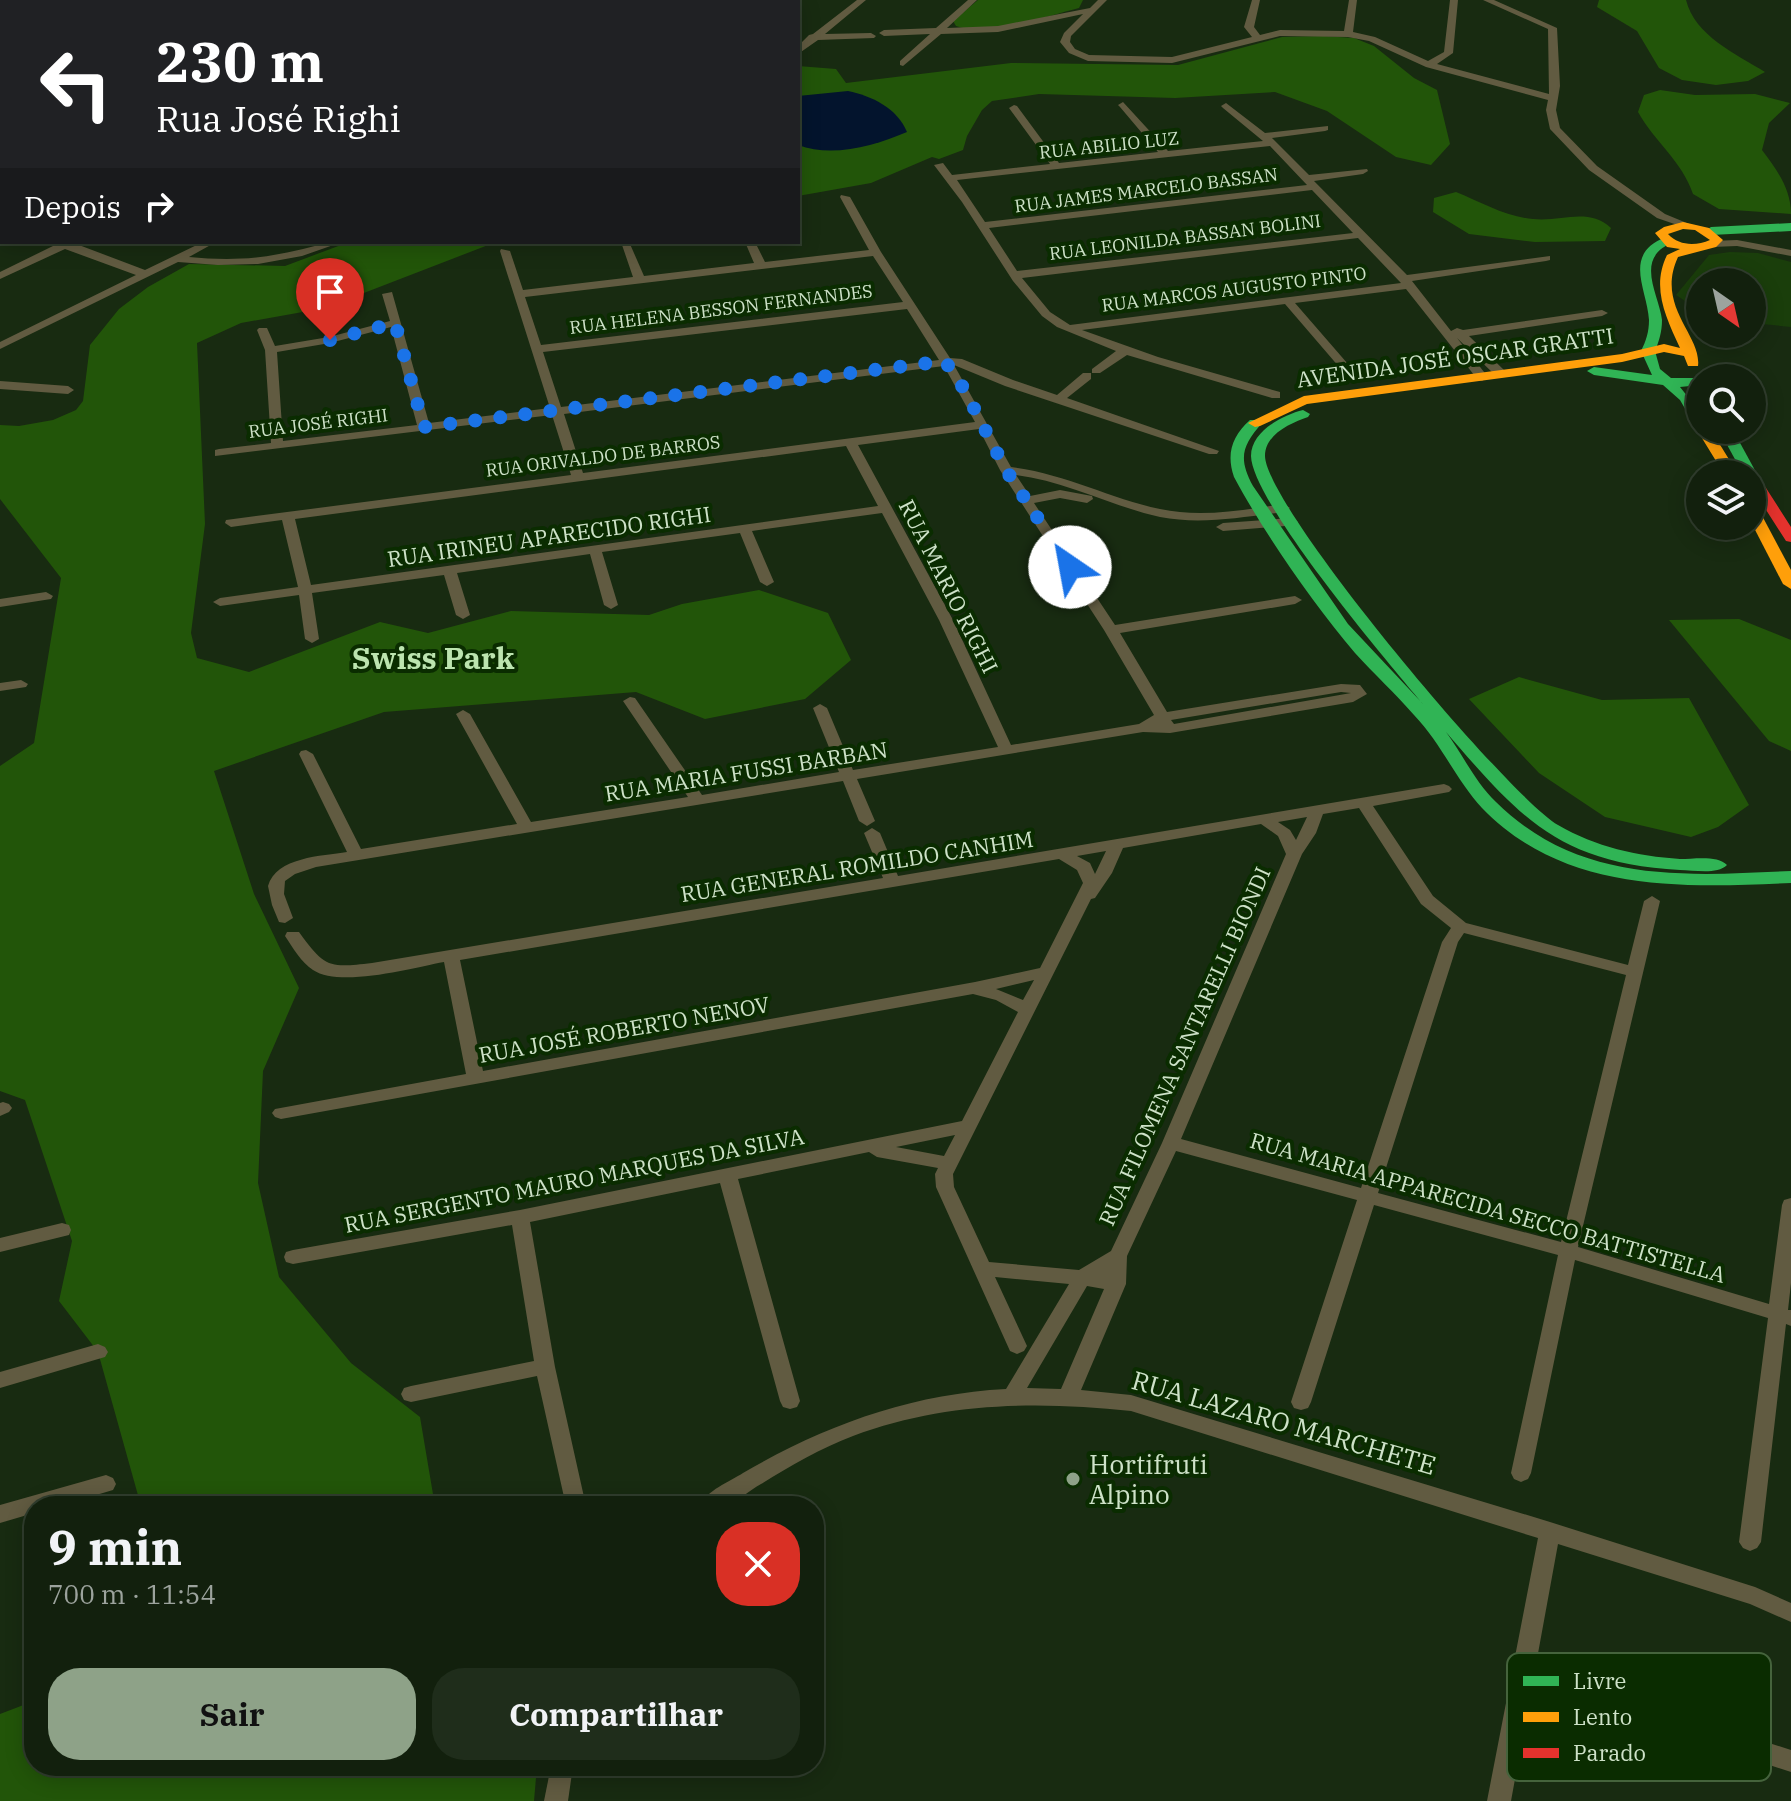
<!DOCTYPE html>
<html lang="pt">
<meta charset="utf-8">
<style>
body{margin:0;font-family:"IBM Plex Serif",serif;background:#1f2d1b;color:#f1f3f6;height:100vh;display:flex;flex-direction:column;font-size:30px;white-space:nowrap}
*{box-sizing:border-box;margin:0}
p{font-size:26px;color:#9ca39d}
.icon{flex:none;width:44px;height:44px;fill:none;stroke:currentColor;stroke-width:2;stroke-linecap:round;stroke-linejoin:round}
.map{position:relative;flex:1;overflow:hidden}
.drawer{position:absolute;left:24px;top:1496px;width:800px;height:280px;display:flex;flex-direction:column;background:#12200d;border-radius:32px;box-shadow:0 4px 20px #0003,0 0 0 2px #313e2e}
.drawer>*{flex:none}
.banner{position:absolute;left:0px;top:0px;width:800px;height:244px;box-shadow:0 4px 20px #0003,0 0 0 2px #313e2e;background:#202124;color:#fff;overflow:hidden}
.needle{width:52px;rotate:146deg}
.tools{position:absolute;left:1686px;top:268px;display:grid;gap:16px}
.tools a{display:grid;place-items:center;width:80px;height:80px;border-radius:50%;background:#12200d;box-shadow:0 4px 20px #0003,0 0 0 2px #313e2e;font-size:40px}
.pin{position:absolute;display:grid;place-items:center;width:68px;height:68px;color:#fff;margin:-82px -34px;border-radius:50% 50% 50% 0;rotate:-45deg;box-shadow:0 0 8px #0007}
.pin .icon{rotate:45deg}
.me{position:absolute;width:88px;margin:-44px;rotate:327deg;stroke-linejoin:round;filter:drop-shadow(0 0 6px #0008)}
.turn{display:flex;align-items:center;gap:28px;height:168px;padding:0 24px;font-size:36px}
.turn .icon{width:104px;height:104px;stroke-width:2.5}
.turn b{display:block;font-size:56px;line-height:68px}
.then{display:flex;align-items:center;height:76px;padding:0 24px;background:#0003;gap:16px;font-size:30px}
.round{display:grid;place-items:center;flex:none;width:84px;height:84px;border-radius:32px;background:#1f2d1b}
.headline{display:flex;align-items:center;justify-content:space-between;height:136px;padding:0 24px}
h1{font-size:48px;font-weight:700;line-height:60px}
.cta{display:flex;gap:16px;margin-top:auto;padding:16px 24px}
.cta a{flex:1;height:92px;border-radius:32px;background:#8ea288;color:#111;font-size:32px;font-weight:700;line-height:92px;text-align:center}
.cta a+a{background:#1f2d1b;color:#f1f3f6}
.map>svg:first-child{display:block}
.built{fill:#1a3e0b}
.green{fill:#225509}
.water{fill:#03142d}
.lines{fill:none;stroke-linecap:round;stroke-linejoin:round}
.street{fill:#615b41;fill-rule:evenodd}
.fast{fill:#30b455;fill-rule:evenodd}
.slow{fill:#ff9f0a;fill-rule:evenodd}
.jam{fill:#e5322d;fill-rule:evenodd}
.route{stroke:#1a73e8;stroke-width:14;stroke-dasharray:0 25.2}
.poi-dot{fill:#8ea288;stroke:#0a2c00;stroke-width:3}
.labels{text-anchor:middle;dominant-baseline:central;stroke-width:8;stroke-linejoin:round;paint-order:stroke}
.far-street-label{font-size:18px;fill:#cee2c8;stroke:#0a2c00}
.street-label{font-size:22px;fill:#cee2c8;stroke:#0a2c00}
.near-street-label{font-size:26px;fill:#cee2c8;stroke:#0a2c00}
.near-poi-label{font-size:26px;fill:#cee2c8;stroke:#0a2c00;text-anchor:start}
.district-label{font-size:30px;font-weight:bold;fill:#bce4af;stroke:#0a2c00}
.key{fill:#0a2c00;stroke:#45633c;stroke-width:2}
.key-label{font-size:22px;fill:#cee2c8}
</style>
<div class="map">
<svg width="1791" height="1801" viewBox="0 0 1791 1801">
<rect width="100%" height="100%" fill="#182b11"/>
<path class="built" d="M1730 252 1758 253 1791 262V327L1752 323V282H1700V311L1676 295 1709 255Z"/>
<g class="green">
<path d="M978 0H1083L1079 8C1047 16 987 37 956 26L953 21Z"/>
<path d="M1599 0H1686C1695 36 1736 54 1765 72L1748 81 1716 85 1682 80 1659 68 1637 31 1597 7Z"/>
<path d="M1323 36 1354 38 1374 46 1414 78 1437 90 1450 144 1431 165 1396 157 1327 111 1275 92 1175 98 1039 94 992 101 982 110 967 136 963 150 939 159 932 157 871 183 798 196V66L836 69 846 83 1011 63 1178 65 1282 37Z"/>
<path d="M1660 90 1695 95 1755 94 1790 103 1769 123 1762 150C1777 170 1791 189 1791 214L1719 209 1693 194C1682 161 1654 141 1638 112L1644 95Z"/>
<path d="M1456 192C1481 202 1506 217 1533 219 1562 222 1588 207 1611 228L1605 241 1535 242 1469 234 1433 212 1434 198Z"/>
<path d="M349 242H496L325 308 241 323 197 343 205 524 191 633 197 658 249 672 380 622 428 633 511 611 649 615 682 604 759 590 828 613 851 660 805 699 705 719 636 692 384 712 214 771 254 894 299 988 263 1071 258 1183 279 1277 351 1363 420 1417 435 1506H141L98 1352 59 1301 72 1241 25 1100 0 1091V766L34 743 61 578 0 499V425L19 426 53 420 76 410 83 401 90 345 119 309 148 287 189 264 285 266Z"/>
<path d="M1739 619 1791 640V751L1769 741 1669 620Z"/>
<path d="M1519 677 1602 700 1689 698 1749 805 1718 827 1691 837 1605 817 1539 773 1469 699Z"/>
<path d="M34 1701V1766H537L534 1801H0V1714Z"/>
</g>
<path class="water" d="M848 91C872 96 897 108 907 132 874 146 832 158 798 145V96Z"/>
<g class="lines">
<g class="street">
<path d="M205 0H220L221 2H206Z"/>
<path d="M382 0H396L397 2H383Z"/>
<path d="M857 0H866L825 34 871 33 876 36 874 38 818 40 798 54V46L809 35 813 34Z"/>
<path d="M968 0H977L947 28 998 26 1090 8 1098 0H1107L1071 36 1070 42 1075 49 1089 55 1172 57 1252 37 1244 27 1252 0H1260L1254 27 1260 35 1280 30 1344 31 1349 0H1357L1353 32 1375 37 1428 61 1444 52 1450 0H1458L1453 53 1437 64 1549 94 1548 29 1483 0H1494L1557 28 1560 86 1556 110 1560 128 1597 166 1665 214 1694 226 1689 229 1657 218 1589 170 1550 129 1546 110 1548 100 1426 67 1369 41 1348 37 1280 36 1172 63 1088 61 1069 53 1060 42 1064 33 1083 14 998 32 941 34 903 66 900 65V61L930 34 884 36 879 33 884 30 936 28Z"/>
<rect x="0" y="41" width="2" height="6"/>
<path d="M2 93V99L0 100V94Z"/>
<path d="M1123 102 1168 151 1263 141 1223 108 1221 106 1226 103 1265 133 1328 126V130L1325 131 1272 138 1309 175 1367 169 1368 171 1363 174 1314 181 1407 275 1550 256V260L1546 261 1412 281 1451 331 1457 328 1463 330 1602 310 1608 313 1602 316 1469 336 1505 371 1507 374 1501 378 1497 377 1457 338 1488 377 1482 381 1478 380 1406 289 1295 303 1354 371 1356 373 1350 377 1346 375 1285 304 1082 330 1158 357 1280 392V398H1272L1127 355 1100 373H1092V369L1116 351 1057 327 1042 316 1013 281 962 202 934 165 943 163 952 175 1050 164 1009 108 1014 105 1017 106 1059 163 1158 152 1120 107 1118 105ZM1270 146 1307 185 985 222 957 180ZM1312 190 1353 233 1017 271 989 228ZM1358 238 1401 283 1070 325 1050 312 1022 278Z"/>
<path d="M0 147H2L0 154Z"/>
<path d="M841 195 850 197 881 252 950 358 962 359 1013 380 1057 395 1083 373H1091V379L1067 398 1219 451 1217 454H1209L1005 386 954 365 1011 467C1063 473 1109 498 1160 509 1201 518 1243 510 1284 504L1290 508 1284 512C1243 517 1201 525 1160 517 1111 506 1065 481 1016 475L1030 496 1060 490 1092 496 1093 499 1087 503 1060 498 1034 503 1115 625 1295 596 1302 600 1295 604 1120 633 1167 712 1341 684 1360 685 1367 694 1353 702 1170 733 1143 732 857 779 875 821 867 826 859 821 843 781 316 867 295 874 285 881 284 894 293 918 285 923 279 922 272 905 268 886C276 857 322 856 347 852L299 754 301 751 306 750 313 754 361 849 517 824 456 714 463 710 470 714 531 822 688 797 623 701 630 697 635 698 702 795 839 772 813 708 820 704 827 708 853 770 998 747 939 620 882 513 752 531 774 582 767 586 760 582 740 533 602 552 618 605 611 609 604 605 590 554 457 573 470 615 463 619 456 615 444 575 312 593 319 639 312 643 305 639 299 595 220 606 213 602 220 598 298 587 282 520 231 527 225 523 226 520 571 475 552 415 215 456V450L219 449 271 443 265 350 257 330 259 328H267L275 346 329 337 390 321 382 294 392 292 429 423 550 408 500 251 501 249 510 251 523 290 633 277 621 242 630 244 644 276 754 263 745 242H755L765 262 869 250 840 197ZM873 256 903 302 541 345 525 297ZM907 309 939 360 561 407 543 352ZM391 327 417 425 283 441 277 352 330 343ZM944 366 975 422 583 473 564 414ZM979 429 1000 470 1104 630 1154 715 1139 724 1011 745 953 620 858 445ZM846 446 878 506 311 585 295 519ZM1341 692 1351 693 1174 724 1171 720Z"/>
<path d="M0 205H2L0 212Z"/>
<rect x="0" y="221" width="2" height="6"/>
<path d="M1737 240 1791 250V256L1737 246 1712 247 1707 244 1712 241Z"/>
<path d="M51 242H71L145 270 203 242H216L189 257C219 260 250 260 279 254 301 251 321 242 342 242L302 256 258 264 218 265 178 262 0 349V342L136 275 65 249 0 279V272L55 245Z"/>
<path d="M0 381 68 386 74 390 68 394 0 389Z"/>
<path d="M1292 518 1298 522 1297 525 1223 531 1216 527 1223 523Z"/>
<path d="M46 592 53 596 51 599 0 607V599Z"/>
<path d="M21 680 28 684 26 687 0 691V683Z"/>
<path d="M1444 784 1449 786 1452 789 1449 792 1373 806 1433 896 1466 923 1628 965 1644 901 1652 896 1660 901 1578 1247 1769 1304 1782 1205 1784 1200 1791 1198V1283L1788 1310H1791V1326L1786 1324 1761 1542 1757 1548 1750 1551 1743 1548 1739 1542 1768 1318 1575 1260 1531 1473 1528 1479 1521 1482 1514 1479 1511 1473 1558 1255 1374 1205 1311 1402 1308 1408 1301 1410 1294 1408 1291 1402 1357 1200 1176 1151 1127 1256 1126 1284 1081 1390 1131 1395 1550 1522 1755 1587 1791 1603V1622L1750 1604 1558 1544 1511 1801H1487L1538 1538 1131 1411C1037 1401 943 1402 853 1436 821 1448 790 1466 761 1484 750 1490 736 1503 724 1506 717 1508 707 1506 700 1506 707 1490 729 1482 743 1473 825 1425 911 1394 1006 1389L1069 1284 995 1277 1027 1346 1024 1351 1017 1354 1010 1351 936 1187 935 1174 938 1168 877 1157 869 1152 738 1179 800 1401 797 1407 790 1409 783 1407 780 1401 720 1183 530 1222 555 1367 586 1506H566L537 1376 411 1402 404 1400 401 1394 404 1388 411 1386 534 1361 512 1225 293 1264 286 1262 284 1257 286 1252 293 1250 520 1210 962 1121 1018 1012 996 1000 973 994 281 1119 275 1117 272 1113 275 1109 466 1074 444 962C412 968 340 988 313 970 301 962 293 948 285 936L287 932H299C325 968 329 968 372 963L883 878 864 833 872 828 880 833 898 876ZM1359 808 1421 904 1451 928 1442 942 1361 1188 1181 1139 1302 854 1316 833 1323 814ZM1307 817 1296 840 1290 830 1278 822ZM1261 824 1278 836 1286 854 1162 1143 1111 1251 1079 1270 989 1262 954 1187 953 1174 1091 899 1095 898 1112 873 1123 848ZM1106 851 1095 874 1090 863 1077 856ZM1059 859 1077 870 1083 883 1040 968 975 982 483 1071 460 960ZM1464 933 1626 975 1561 1242 1378 1193 1458 942ZM1034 980 1023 1000 996 989ZM955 1135 944 1156 896 1147ZM1087 1286 1104 1289 1061 1389 1027 1388Z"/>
<path d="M3 1102 9 1104 12 1108 9 1112 0 1116V1103Z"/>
<path d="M62 1223 69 1225 71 1230 69 1235 0 1252V1238Z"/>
<path d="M98 1344 105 1347 108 1352 105 1357 0 1388V1372Z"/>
<path d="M106 1475 113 1478 116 1484 113 1490 59 1506H34V1513L0 1523V1505Z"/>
<path d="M1577 1682 1791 1750V1772L1569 1699 1566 1692 1569 1685Z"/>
<path d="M551 1766H573L568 1801H544Z"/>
</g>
<g class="fast">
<rect x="0" y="11" width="2" height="6"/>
<path d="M1791 223V231L1711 235 1705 231 1711 227Z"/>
<path d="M1666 237 1672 241C1668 245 1661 248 1657 253 1642 271 1660 300 1662 320 1662 332 1659 341 1655 351L1660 369 1671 378H1703H1700V385L1680 387 1700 412V427L1695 426 1680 400 1663 385 1594 375 1587 371 1594 367 1652 375 1641 351C1646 341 1649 332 1649 320 1647 288 1622 254 1666 237Z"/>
<path d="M1303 410 1310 414 1308 417C1291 423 1265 434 1265 456 1266 508 1507 795 1558 825 1596 847 1637 856 1680 859 1694 859 1718 855 1727 865 1717 875 1694 870 1680 870 1559 863 1520 818 1446 732 1463 755 1475 782 1496 802 1579 884 1683 876 1791 871V883C1682 888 1564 893 1482 808 1456 780 1441 743 1414 715 1395 693 1374 674 1355 653 1314 605 1264 533 1234 477 1226 454 1232 436 1250 420H1260L1262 423C1242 446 1238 458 1253 486L1348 624 1424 705C1389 664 1252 502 1251 456 1251 431 1283 415 1303 410Z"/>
<path d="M1719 430H1733L1757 474 1755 477 1743 474Z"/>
</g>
<g class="slow">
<path d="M1683 222 1709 228 1723 240 1716 247 1678 257C1655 307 1702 335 1698 366H1688L1684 356 1664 352 1622 362 1307 404 1260 426 1255 427 1248 423 1304 396 1622 354 1664 344 1680 348C1666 317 1651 288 1667 255L1680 249 1667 247 1655 233 1664 227ZM1683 229 1695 230 1710 240C1696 246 1679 246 1668 234Z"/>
<path d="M1699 427 1700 430H1711L1738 474H1724L1697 430Z"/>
<path d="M1752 506 1759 510 1791 570V589L1783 584 1752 524Z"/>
</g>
<g class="jam">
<path d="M26 0H40L25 2Z"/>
<path d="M1752 473 1757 474 1791 527V542L1786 541 1752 488V474H1747Z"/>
</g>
</g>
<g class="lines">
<path class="route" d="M330 340 395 323 424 427 945 361 964 389 1006 470 1070 567"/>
</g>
<circle class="poi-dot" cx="1073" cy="1479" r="8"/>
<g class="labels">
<g class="far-street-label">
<text transform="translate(1109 145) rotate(-6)">RUA ABILIO LUZ</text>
<text transform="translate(1146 190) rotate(-7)">RUA JAMES MARCELO BASSAN</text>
<text transform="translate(1185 237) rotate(-7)">RUA LEONILDA BASSAN BOLINI</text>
<text transform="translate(1234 289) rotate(-7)">RUA MARCOS AUGUSTO PINTO</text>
<text transform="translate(721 309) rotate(-7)">RUA HELENA BESSON FERNANDES</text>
<text transform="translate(318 423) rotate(-7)">RUA JOSÉ RIGHI</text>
<text transform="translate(603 456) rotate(-7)">RUA ORIVALDO DE BARROS</text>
</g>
<g class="street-label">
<text transform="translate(1455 357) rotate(-8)">AVENIDA JOSÉ OSCAR GRATTI</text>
<text transform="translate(549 536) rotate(-8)">RUA IRINEU APARECIDO RIGHI</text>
<text transform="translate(949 586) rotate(63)">RUA MARIO RIGHI</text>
<text transform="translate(746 771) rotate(-9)">RUA MARIA FUSSI BARBAN</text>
<text transform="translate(857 866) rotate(-9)">RUA GENERAL ROMILDO CANHIM</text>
<text transform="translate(624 1029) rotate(-10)">RUA JOSÉ ROBERTO NENOV</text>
<text transform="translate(1184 1046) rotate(-66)">RUA FILOMENA SANTARELLI BIONDI</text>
<text transform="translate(574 1180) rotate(-11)">RUA SERGENTO MAURO MARQUES DA SILVA</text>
<text transform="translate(1488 1207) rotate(16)">RUA MARIA APPARECIDA SECCO BATTISTELLA</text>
</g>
<g class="near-street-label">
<text transform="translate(1284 1422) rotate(16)">RUA LAZARO MARCHETE</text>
</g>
<g class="near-poi-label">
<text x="1089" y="1464">Hortifruti<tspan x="1089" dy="30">Alpino</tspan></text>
</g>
<g class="district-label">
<text x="433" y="657">Swiss Park</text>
</g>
</g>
<rect x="1507" y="1653" width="264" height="128" rx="12" class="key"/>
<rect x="1523" y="1676" width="36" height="10" fill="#30b455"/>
<rect x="1523" y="1712" width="36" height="10" fill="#ff9f0a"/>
<rect x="1523" y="1748" width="36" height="10" fill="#e5322d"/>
<g class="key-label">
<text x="1573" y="1689">Livre</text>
<text x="1573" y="1725">Lento</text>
<text x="1573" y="1761">Parado</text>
</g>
</svg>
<div class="tools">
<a><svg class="needle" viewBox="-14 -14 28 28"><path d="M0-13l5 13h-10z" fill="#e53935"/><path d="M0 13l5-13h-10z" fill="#9ca39d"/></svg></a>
<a><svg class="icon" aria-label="search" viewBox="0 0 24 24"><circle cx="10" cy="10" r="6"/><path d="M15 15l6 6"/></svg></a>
<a><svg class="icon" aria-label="layers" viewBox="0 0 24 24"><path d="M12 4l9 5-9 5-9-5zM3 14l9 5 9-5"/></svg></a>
</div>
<div class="pin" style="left:330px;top:340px;background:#d93025"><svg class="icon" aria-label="arrive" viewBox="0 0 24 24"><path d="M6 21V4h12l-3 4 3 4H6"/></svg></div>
<svg class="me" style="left:1070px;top:567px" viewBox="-20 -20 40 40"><circle r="19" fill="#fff"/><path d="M0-13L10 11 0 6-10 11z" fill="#1a73e8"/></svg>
<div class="banner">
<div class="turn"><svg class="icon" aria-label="left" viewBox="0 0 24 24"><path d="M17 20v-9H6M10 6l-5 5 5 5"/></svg><div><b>230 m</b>Rua José Righi</div></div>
<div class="then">Depois<svg class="icon" aria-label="right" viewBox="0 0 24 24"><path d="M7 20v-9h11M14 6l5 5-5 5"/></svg></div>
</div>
<section class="drawer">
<div class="headline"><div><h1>9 min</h1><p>700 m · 11:54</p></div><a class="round" style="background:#d93025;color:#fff"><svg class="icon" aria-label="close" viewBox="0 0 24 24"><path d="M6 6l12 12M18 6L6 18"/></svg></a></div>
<div class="cta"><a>Sair</a><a>Compartilhar</a></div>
</section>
</div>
